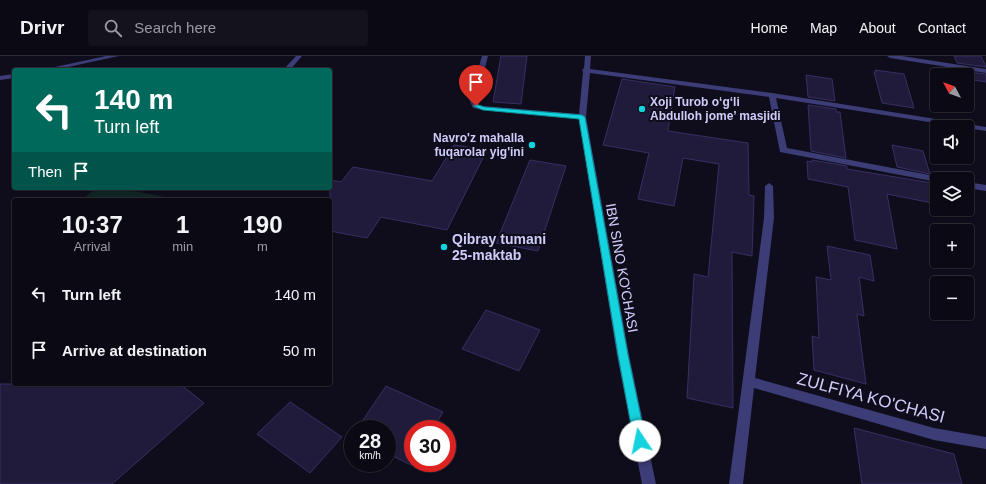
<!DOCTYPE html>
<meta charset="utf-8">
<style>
body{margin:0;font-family:Helvetica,sans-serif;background:#14131d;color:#f1f3f6;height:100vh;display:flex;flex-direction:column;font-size:15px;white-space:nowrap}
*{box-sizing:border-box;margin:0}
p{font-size:13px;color:#9a9aa0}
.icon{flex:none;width:22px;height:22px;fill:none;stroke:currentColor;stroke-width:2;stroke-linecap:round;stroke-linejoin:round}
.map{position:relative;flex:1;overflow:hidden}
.side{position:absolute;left:12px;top:142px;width:320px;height:188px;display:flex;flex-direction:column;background:#0b0a14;border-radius:4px;box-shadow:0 1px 3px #0004,0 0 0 1px #2b2b34}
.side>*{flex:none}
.hud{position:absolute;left:12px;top:12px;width:320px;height:122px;border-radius:4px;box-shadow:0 1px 3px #0004,0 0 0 1px #2b2b34;background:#00695c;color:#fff;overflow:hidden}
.needle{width:26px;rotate:311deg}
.buttons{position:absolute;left:930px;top:12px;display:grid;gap:8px}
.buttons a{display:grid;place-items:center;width:44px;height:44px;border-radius:4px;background:#0b0a14;box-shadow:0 1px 3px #0004,0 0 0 1px #2b2b34;font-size:20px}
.speed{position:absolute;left:344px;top:364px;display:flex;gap:8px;font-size:20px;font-weight:700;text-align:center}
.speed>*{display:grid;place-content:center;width:52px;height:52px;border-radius:50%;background:#0b0a14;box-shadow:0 1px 3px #0004,0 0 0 1px #2b2b34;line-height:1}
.speed small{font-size:10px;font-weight:400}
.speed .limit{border:6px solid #d22;background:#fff;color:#111}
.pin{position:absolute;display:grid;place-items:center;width:34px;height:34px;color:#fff;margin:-41px -17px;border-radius:50% 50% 50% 0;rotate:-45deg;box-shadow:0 0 4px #0007}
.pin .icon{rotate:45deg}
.me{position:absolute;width:44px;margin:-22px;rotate:349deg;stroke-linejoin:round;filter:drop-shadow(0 0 3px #0008)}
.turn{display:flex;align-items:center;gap:14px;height:84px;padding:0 16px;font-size:18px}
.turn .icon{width:52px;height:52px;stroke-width:2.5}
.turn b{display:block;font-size:28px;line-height:34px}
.then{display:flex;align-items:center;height:38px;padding:0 16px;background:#0003;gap:8px;font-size:15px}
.eta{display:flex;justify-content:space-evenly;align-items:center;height:68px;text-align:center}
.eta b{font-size:24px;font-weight:700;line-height:28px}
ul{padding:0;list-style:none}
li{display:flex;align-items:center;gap:12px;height:56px;padding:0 16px}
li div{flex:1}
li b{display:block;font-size:15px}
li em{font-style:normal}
header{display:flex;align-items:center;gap:24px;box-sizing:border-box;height:56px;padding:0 20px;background:#0b0a14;border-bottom:1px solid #2b2b34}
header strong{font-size:19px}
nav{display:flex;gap:22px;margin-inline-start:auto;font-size:14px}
.search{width:280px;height:36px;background:#14131d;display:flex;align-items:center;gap:10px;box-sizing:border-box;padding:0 14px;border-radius:4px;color:#9a9aa0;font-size:15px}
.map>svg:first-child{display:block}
.green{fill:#102523}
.building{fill:#201b3a;stroke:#372f64}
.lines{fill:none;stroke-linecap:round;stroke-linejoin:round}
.minor{fill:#3c3c76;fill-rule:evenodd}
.route{fill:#14d3de;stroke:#0d8990}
.poi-dot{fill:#14d3de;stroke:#0f0d1b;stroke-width:1.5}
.labels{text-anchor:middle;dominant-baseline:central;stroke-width:4;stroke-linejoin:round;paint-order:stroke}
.far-poi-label{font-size:12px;font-weight:bold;fill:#cfccfa;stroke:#0f0d1b;text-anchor:start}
.poi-label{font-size:14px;font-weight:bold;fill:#cfccfa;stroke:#0f0d1b;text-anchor:start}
.street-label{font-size:14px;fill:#cfccfa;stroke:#0f0d1b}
.near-street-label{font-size:17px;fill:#cfccfa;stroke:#0f0d1b}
</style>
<header>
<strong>Drivr</strong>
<div class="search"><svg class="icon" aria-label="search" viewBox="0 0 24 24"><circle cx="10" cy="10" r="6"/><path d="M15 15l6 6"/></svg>Search here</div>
<nav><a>Home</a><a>Map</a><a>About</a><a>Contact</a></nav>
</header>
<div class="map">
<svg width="986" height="428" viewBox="0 0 986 428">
<rect width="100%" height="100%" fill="#0f0d1b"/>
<path class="green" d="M96 132H118L180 144H82Z"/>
<g class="building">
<path d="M501 0H527L521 48 493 46Z"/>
<path d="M954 0H981L986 11 957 7Z"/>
<path d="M875 14 904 18 914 52 882 47 874 16H876Z"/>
<path d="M961 15 986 18V26L967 23V19H963Z"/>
<path d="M806 19 832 23 835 45 808 41Z"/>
<path d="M622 23 675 31 668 75 748 87 749 139 754 140 752 200 732 196 733 352 687 342 694 218 708 221 719 108 683 102 674 150 638 143 649 97 603 89Z"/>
<path d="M808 49 836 53V56H840L846 102 811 95Z"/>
<path d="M454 89 487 94 447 174 381 161 367 182 330 175V124L341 126 353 111 432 125Z"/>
<path d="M892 89 923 95 930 118 897 111Z"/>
<path d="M530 104 566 110 538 195 496 187Z"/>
<path d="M812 104 847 110V113L932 127 937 141V148L887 138 897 193 855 184 848 131 808 123 807 105 812 106Z"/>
<path d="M827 190 870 199 874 225 859 221 864 260 857 258 866 328 814 314 812 280 819 282 816 221 831 224Z"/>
<path d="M486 254 540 274 519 315 462 293Z"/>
<path d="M0 328H180L204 347 112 428H0Z"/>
<path d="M386 330 443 356 433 373H413V410L387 397V373H357Z"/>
<path d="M290 346 342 381 310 417 257 378Z"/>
<path d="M854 372 954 398 962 428H862Z"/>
</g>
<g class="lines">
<g class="minor">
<path d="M106 0H119L54 14H41Z"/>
<path d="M296 0H302L290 14H283Z"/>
<path d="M482 0H488L477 43 479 49 483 50 579 58 583 16 582 14 584 12 585 0H591L590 13 772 37 986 71V75L776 42 787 92 940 121 941 123H937V126L780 96 769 41 590 17 586 61 629 299 656 428H642L617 299 579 63 483 54 473 52 469 43Z"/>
<path d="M887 0H902L986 13V17L890 2Z"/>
<path d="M14 18V22L0 24V20Z"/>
<path d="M967 126 986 129V135L967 132Z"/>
<path d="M769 127 773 130 774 162 755 322 934 372 986 381V393L934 384 754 332 743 428H729L764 162 765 130Z"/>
</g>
</g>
<path class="route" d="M476 48 484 51 582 59 585 61 628 299 646 385 644 389 640 391 636 389 634 385 618 299 579 63 483 54 473 50Z"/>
<g class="poi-dot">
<circle cx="642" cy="53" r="4"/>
<circle cx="532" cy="89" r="4"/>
<circle cx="444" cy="191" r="4"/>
</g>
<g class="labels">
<g class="far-poi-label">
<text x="650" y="46">Xoji Turob o‘g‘li<tspan x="650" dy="14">Abdulloh jome’ masjidi</tspan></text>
<text x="524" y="82" text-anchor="end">Navro'z mahalla<tspan x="524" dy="14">fuqarolar yig'ini</tspan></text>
</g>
<g class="poi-label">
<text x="452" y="183">Qibray tumani<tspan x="452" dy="16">25-maktab</tspan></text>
</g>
<g class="street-label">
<text transform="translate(622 212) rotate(80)">IBN SINO KO'CHASI</text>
</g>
<g class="near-street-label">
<text transform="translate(871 342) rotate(15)">ZULFIYA KO'CHASI</text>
</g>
</g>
</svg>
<div class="buttons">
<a><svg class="needle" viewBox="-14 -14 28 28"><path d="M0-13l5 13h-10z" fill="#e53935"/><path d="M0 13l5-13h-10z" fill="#9a9aa0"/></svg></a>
<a><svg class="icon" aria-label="sound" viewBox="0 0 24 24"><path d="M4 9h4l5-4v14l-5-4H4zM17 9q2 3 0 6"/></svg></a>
<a><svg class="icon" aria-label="layers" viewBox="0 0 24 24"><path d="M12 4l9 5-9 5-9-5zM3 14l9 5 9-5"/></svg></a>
<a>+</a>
<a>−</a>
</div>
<div class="speed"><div>28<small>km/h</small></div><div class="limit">30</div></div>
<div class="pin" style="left:476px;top:50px;background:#d93025"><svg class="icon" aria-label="arrive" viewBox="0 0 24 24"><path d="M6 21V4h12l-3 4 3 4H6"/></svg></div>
<svg class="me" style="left:640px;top:385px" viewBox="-20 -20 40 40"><circle r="19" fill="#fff"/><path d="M0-13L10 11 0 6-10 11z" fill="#14d3de"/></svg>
<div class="hud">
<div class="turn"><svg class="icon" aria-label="left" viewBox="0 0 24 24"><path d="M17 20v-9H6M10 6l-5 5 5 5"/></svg><div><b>140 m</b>Turn left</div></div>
<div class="then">Then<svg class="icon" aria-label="arrive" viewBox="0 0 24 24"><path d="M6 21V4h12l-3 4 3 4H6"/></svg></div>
</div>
<section class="side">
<div class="eta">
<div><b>10:37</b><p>Arrival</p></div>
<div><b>1</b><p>min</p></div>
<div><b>190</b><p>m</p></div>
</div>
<ul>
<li><svg class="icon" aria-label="left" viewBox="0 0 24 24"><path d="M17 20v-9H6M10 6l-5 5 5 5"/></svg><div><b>Turn left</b></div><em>140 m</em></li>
<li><svg class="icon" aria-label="arrive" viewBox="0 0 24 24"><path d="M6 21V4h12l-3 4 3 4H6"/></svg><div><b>Arrive at destination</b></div><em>50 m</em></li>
</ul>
</section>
</div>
